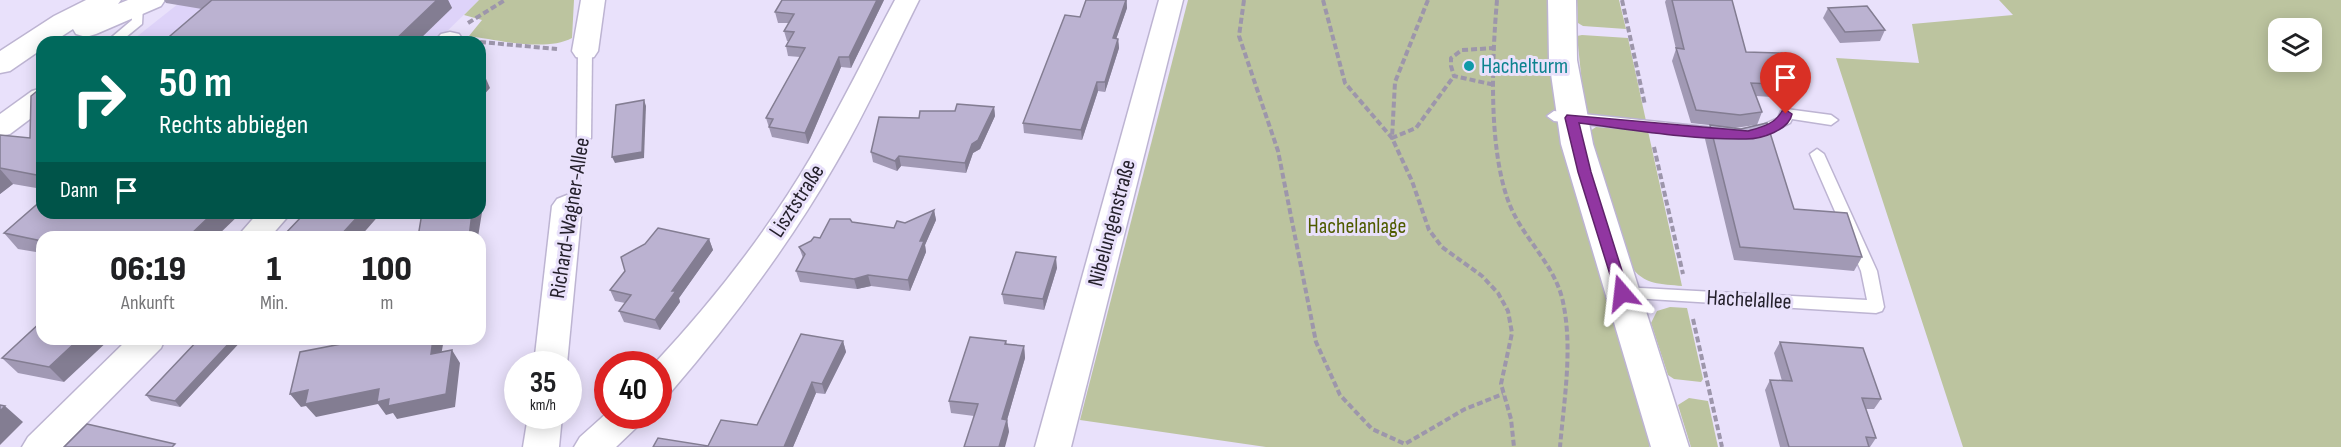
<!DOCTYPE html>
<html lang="de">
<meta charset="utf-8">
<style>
body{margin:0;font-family:"Sofia Sans Condensed",sans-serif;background:#f2f2f2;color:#202124;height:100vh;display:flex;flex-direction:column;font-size:22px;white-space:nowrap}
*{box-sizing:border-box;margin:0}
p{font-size:20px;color:#757577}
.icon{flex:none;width:33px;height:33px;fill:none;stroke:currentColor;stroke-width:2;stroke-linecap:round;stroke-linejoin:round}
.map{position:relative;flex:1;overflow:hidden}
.panel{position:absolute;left:36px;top:231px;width:450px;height:114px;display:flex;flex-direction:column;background:#fff;border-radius:18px;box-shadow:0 3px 15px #0003}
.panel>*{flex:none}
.guide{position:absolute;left:36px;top:36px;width:450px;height:183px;border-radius:18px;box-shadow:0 3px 15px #0003;background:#00695c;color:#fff;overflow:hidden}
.tools{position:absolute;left:2268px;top:18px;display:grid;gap:12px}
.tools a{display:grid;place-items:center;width:54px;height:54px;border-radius:12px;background:#fff;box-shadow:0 3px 15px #0003;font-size:30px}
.speed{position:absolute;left:504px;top:351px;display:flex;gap:12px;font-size:30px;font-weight:700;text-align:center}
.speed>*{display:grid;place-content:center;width:78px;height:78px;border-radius:50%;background:#fff;box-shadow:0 3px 15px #0003;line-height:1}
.speed small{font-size:15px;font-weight:400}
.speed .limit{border:9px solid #d22;background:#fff;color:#111}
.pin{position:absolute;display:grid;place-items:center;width:51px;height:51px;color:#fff;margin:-62px -26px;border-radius:50% 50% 50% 0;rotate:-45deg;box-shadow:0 0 6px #0007}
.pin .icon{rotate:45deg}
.me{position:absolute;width:66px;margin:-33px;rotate:343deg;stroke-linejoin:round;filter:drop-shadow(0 0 4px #0008)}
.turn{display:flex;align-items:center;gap:21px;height:126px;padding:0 24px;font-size:27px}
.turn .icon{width:78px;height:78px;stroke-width:2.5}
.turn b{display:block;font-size:42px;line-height:51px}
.then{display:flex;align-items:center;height:57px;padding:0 24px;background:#0003;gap:12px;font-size:22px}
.eta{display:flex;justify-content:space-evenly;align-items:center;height:102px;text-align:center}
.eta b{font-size:36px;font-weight:800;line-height:42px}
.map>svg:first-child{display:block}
.built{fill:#ded3f9}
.green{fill:#bcc49f;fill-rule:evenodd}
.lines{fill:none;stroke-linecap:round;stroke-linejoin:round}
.service-casing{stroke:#bdb4d2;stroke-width:3}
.minor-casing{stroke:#bdb4d2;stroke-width:3}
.tertiary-casing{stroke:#bdb4d2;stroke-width:3}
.primary-casing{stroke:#bdb4d2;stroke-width:3}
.path{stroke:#9d96ab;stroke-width:4;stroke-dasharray:6 3;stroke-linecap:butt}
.service{fill:#fff;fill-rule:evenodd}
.minor{fill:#fff;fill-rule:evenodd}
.tertiary{fill:#fff;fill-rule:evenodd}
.primary{fill:#fff;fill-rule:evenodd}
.wall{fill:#a199b4}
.shaded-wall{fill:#837d92}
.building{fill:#bbb2d1;stroke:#837d92;stroke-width:1.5}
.route{fill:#9136a1;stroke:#5e2369;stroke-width:1.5}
.culture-dot{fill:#0f9aa8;stroke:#e9e1fb;stroke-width:2}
.labels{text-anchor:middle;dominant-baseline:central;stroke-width:6;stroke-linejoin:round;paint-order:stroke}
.culture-label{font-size:22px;fill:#0d838f;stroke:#e9e1fb;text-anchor:start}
.street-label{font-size:22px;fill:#24202b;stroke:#e9e1fb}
.park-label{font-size:22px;fill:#4f5b00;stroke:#e9e1fb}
</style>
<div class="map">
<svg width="2341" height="447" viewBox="0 0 2341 447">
<rect width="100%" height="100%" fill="#e9e1fb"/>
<path class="built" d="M183 0H479L436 42H130Z"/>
<g class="green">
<path d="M479 0H574L572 38C546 52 498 40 469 36L482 20 464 15Z"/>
<path d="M1188 0H1551L1652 439 1649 447H1266L1080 420Z"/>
<path d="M1577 0H1619L1626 29 1583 26 1578 23Z"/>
<path d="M1999 0H2341V447H1963L1836 58 1919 63 1912 24 2013 15ZM2312 28V62H2278V28Z"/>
<path d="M1582 35 1628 38 1646 121 1595 117 1585 112 1577 36Z"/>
<path d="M1596 127 1648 131 1682 286C1662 284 1643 285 1631 266L1597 161 1590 131Z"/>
<path d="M1670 307 1687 308 1703 379 1701 382 1674 379 1668 375 1651 323 1657 311Z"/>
<path d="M1689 398 1708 401 1718 447H1691L1678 405Z"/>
</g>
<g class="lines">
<defs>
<g id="service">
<path d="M137 2 143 6 142 24 120 42H106L132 20 131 6Z"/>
<path d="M585 47 592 51 591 138 584 143 577 138 578 51Z"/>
<path d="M1786 109 1831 115 1838 120 1831 125 1792 119 1790 123 1772 132 1735 140 1554 121 1547 116 1554 111 1735 130 1756 128 1778 118 1781 111Z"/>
<path d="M1817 149 1824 154 1877 271 1884 307 1882 311 1876 313 1616 297 1614 293 1616 289 1622 287 1867 300 1861 271 1810 154Z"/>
</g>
<g id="minor">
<path d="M581 0H605L598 51 594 57 585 59 576 57 572 51Z"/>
<path d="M895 0H919C892 54 867 110 836 163 789 245 732 321 670 393L658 396V364H654C713 301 767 232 811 157 841 106 867 52 895 0Z"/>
<path d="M1159 0H1183L1071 447H1035Z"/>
<path d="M450 32 459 34 463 40 462 42H434L441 34Z"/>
<path d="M42 88V110L10 134 0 136V114L32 91Z"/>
<path d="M567 195 577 199 582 206 567 364H534L552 206 557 199Z"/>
<path d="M258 213H291L270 237H237Z"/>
<path d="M128 339H165L161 348 63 447H22L28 437Z"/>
<path d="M608 412V416H643L638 426 616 447H574L580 437Z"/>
<path d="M528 416H562L559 447H523Z"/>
</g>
<path id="tertiary" d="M1548 0H1576L1577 60 1593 144 1689 447H1651L1561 144 1549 60Z"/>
<path id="primary" d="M86 0H121L118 4 128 0H165L161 6 96 34 86 37 76 34 73 29 53 42H42V49L10 71 0 73V51L54 16Z"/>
</defs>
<use href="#service" class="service-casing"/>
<use href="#minor" class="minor-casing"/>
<use href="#tertiary" class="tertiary-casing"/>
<use href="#primary" class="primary-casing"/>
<g class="path">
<path d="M1244 0 1239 36 1278 151 1316 342 1340 395 1372 429 1405 444 1465 409 1503 394"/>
<path d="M1323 0 1345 83 1392 138 1412 181 1429 230 1442 247 1482 276 1498 293 1508 311 1512 333 1501 384 1511 419 1514 447"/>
<path d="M1428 0 1395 82 1392 138 1416 128 1454 76"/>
<path d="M1497 0C1492 59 1488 148 1509 203 1523 239 1555 264 1563 302 1573 349 1564 400 1560 447"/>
<path d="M1622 0 1645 105"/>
<path d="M468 23 505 0"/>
<path d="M480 42 557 49"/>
<path d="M1495 48 1462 50 1451 58V66L1454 76 1495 85"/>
<path d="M1654 147 1683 274"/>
<path d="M578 182 581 160"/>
<path d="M1693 319 1722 447"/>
</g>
<use href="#service" class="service"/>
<use href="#minor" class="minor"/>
<use href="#tertiary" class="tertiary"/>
<use href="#primary" class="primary"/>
</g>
<g class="wall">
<path d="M164 0H448L452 8 202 9 166 3Z"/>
<path d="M884 0 851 68 841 67 808 144 772 137 766 118 800 57 788 56 786 46 788 41H787L784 31 789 23H778L775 12Z"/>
<path d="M1086 0H1127V8L1116 39H1118L1119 48 1105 92 1098 91 1082 140 1024 133 1023 123 1080 17Z"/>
<path d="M1666 0H1732L1746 52 1795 85 1789 98 1756 96 1762 112 1757 125 1794 209 1862 257 1854 271 1734 260 1705 139 1710 125 1741 129 1755 125 1735 128 1691 123 1672 61 1676 49 1665 2Z"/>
<path d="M1828 8 1885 30 1880 41 1840 43 1823 18Z"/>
<path d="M42 87V189L13 184 0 194V135L30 138Z"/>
<path d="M994 107 995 116 980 149 973 153 966 173 901 166 897 171 873 162 871 152 919 118 955 111Z"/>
<path d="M934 210 936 220 925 245 926 252 910 291 871 286 857 289 800 282 796 271 803 258 799 247 820 238 852 222 894 228Z"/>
<path d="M4 233 42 237V253L18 249Z"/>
<path d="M709 239 713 250 679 298 680 302 660 330 624 322 619 311 625 303 615 301 610 290Z"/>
<path d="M1057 268 1044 310 1004 304 1002 294Z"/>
<path d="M42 321 64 382 18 373 2 358Z"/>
<path d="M243 339 180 407 151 401 146 395Z"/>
<path d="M843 341 846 352 825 394 816 393 793 447H653L708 446 757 425Z"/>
<path d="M1006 341 1007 344 1024 346 1025 358 1007 420 1009 432 974 416 951 413 949 401Z"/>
<path d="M1780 342 1881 399 1874 409H1866L1876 438 1870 447H1780L1765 390 1770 380 1782 381 1774 353Z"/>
</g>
<g class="shaded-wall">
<path d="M437 0H448L452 8 417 42H393Z"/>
<path d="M877 0H884L851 68 849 57Z"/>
<path d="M1126 0 1127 8 1113 48V38Z"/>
<path d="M1118 39 1119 48 1105 92V82Z"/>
<path d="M839 57 841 67 808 144 805 133Z"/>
<path d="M484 74 490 88 480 99V78Z"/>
<path d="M1097 82 1098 91 1082 140 1081 130Z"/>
<path d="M644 100 646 106 644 158 615 163 612 157Z"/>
<path d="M994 107 995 116 980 149 973 153 966 173 965 163 972 144Z"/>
<path d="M899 156 901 166 897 171 895 161Z"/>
<path d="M0 169 13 184 0 194Z"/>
<path d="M480 194 484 200 478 237H469L472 213H480Z"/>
<path d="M934 210 936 220 925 245 926 252 910 291 908 280 920 241Z"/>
<path d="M213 213H241L216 237H188Z"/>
<path d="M361 213H381L360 237H339Z"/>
<path d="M709 239 713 250 679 298 680 302 660 330 655 320 672 291Z"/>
<path d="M1056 257 1057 268 1044 310 1043 299Z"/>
<path d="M868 275 871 286 857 289 854 279Z"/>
<path d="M79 339H110L64 382 49 367Z"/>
<path d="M233 339H243L180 407 175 401Z"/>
<path d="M433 339H444L439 367 431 354Z"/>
<path d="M843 341 846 352 825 394 822 384Z"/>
<path d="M1024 346 1025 358 1007 420 1009 432 1005 447H999L1002 419Z"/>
<path d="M452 350 460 363 455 407 397 419 393 413 386 415 378 404 316 417 306 406 301 407 290 394 308 390Z"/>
<path d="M812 382 816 393 793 447H784Z"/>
<path d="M5 406 23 422 0 445V411Z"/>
</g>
<g class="building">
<path d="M212 0H437L393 42H163Z"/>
<path d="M782 0H877L849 57H839L805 133 769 127 773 119 766 118 805 48 786 46 794 32 784 31 794 14 775 12Z"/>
<path d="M1086 0H1126L1113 38 1118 39 1105 82H1097L1081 130 1023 123 1065 15 1080 17Z"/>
<path d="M1672 0H1732L1746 52 1782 53 1795 85 1751 83 1762 112 1740 115 1696 110 1676 48 1684 49Z"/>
<path d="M1867 6 1885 30 1845 32 1828 8Z"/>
<path d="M105 39 122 42H101Z"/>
<path d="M42 87V139L41 140H42V176L0 168V135L30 138 31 96Z"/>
<path d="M644 100 642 152 612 157 616 105Z"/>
<path d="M957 104 994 107 978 140 972 144 965 163 899 156 895 161 871 152 879 117 919 118 920 111H955Z"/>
<path d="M1767 123 1794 209 1847 213 1862 257 1740 247 1710 125 1741 129Z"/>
<path d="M42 200V213H213L188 237H42V241L4 233Z"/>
<path d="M934 210 920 241H924L908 280 868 275 854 279 796 271 805 254 799 247 811 241 814 237 820 238 830 219H850L852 222 894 228 897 221 905 223Z"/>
<path d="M305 213H361L339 237H282Z"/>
<path d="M422 213H472L469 237H418Z"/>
<path d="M658 228 709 239 672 291H676L655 320 619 311 631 295 610 290 625 271 621 257 645 244Z"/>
<path d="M1016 252 1056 257 1043 299 1002 294Z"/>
<path d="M42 321V339H79L49 367 2 358Z"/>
<path d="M801 334 843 341 822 384 812 382 784 447H653L658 438 708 446 721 420 757 425Z"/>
<path d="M970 337 1006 341 1005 344 1024 346 1002 419 1007 420 999 447H964L978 404 949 401Z"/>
<path d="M199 339H233L175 401 146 395Z"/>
<path d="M367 339H433L431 354 452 350 446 394 388 406 389 399 377 402 379 389 305 404 308 390 290 394 300 352Z"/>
<path d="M1780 342 1863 348 1881 399 1862 398 1876 438 1866 437 1869 447H1789L1770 380 1792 381Z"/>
<path d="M0 405 5 406 0 411Z"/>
<path d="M87 424 175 444 172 447H64Z"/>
</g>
<path class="route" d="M1786 110 1792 114C1789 130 1762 139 1746 139 1691 140 1634 130 1579 123L1591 172 1629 293 1627 297H1617L1578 172 1565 118 1567 115 1748 131C1762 127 1775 124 1782 111Z"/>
<circle class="culture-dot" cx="1469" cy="66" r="6"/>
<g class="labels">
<g class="culture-label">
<text x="1481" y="66">Hachelturm</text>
</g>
<g class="street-label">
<text transform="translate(797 201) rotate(-57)">Lisztstraße</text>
<text transform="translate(570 218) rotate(-81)">Richard-Wagner-Allee</text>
<text transform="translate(1112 223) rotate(-75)">Nibelungenstraße</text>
<text transform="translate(1749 300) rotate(3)">Hachelallee</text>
</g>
<g class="park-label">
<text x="1357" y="226">Hachelanlage</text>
</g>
</g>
</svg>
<div class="tools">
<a><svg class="icon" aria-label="layers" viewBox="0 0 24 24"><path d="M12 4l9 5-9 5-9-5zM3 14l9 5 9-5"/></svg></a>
</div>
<div class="speed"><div>35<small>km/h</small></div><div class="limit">40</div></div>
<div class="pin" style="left:1786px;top:114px;background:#d93025"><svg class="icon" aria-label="arrive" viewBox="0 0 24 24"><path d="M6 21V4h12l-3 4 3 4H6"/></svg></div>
<svg class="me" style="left:1622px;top:293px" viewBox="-20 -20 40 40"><path d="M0-17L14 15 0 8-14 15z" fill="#9136a1" stroke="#fff" stroke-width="4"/></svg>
<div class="guide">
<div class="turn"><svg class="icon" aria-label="right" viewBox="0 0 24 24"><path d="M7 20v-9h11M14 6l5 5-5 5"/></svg><div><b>50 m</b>Rechts abbiegen</div></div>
<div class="then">Dann<svg class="icon" aria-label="arrive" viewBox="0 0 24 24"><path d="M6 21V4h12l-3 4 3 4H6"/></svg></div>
</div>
<section class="panel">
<div class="eta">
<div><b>06:19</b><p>Ankunft</p></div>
<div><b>1</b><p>Min.</p></div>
<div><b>100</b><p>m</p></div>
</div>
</section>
</div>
